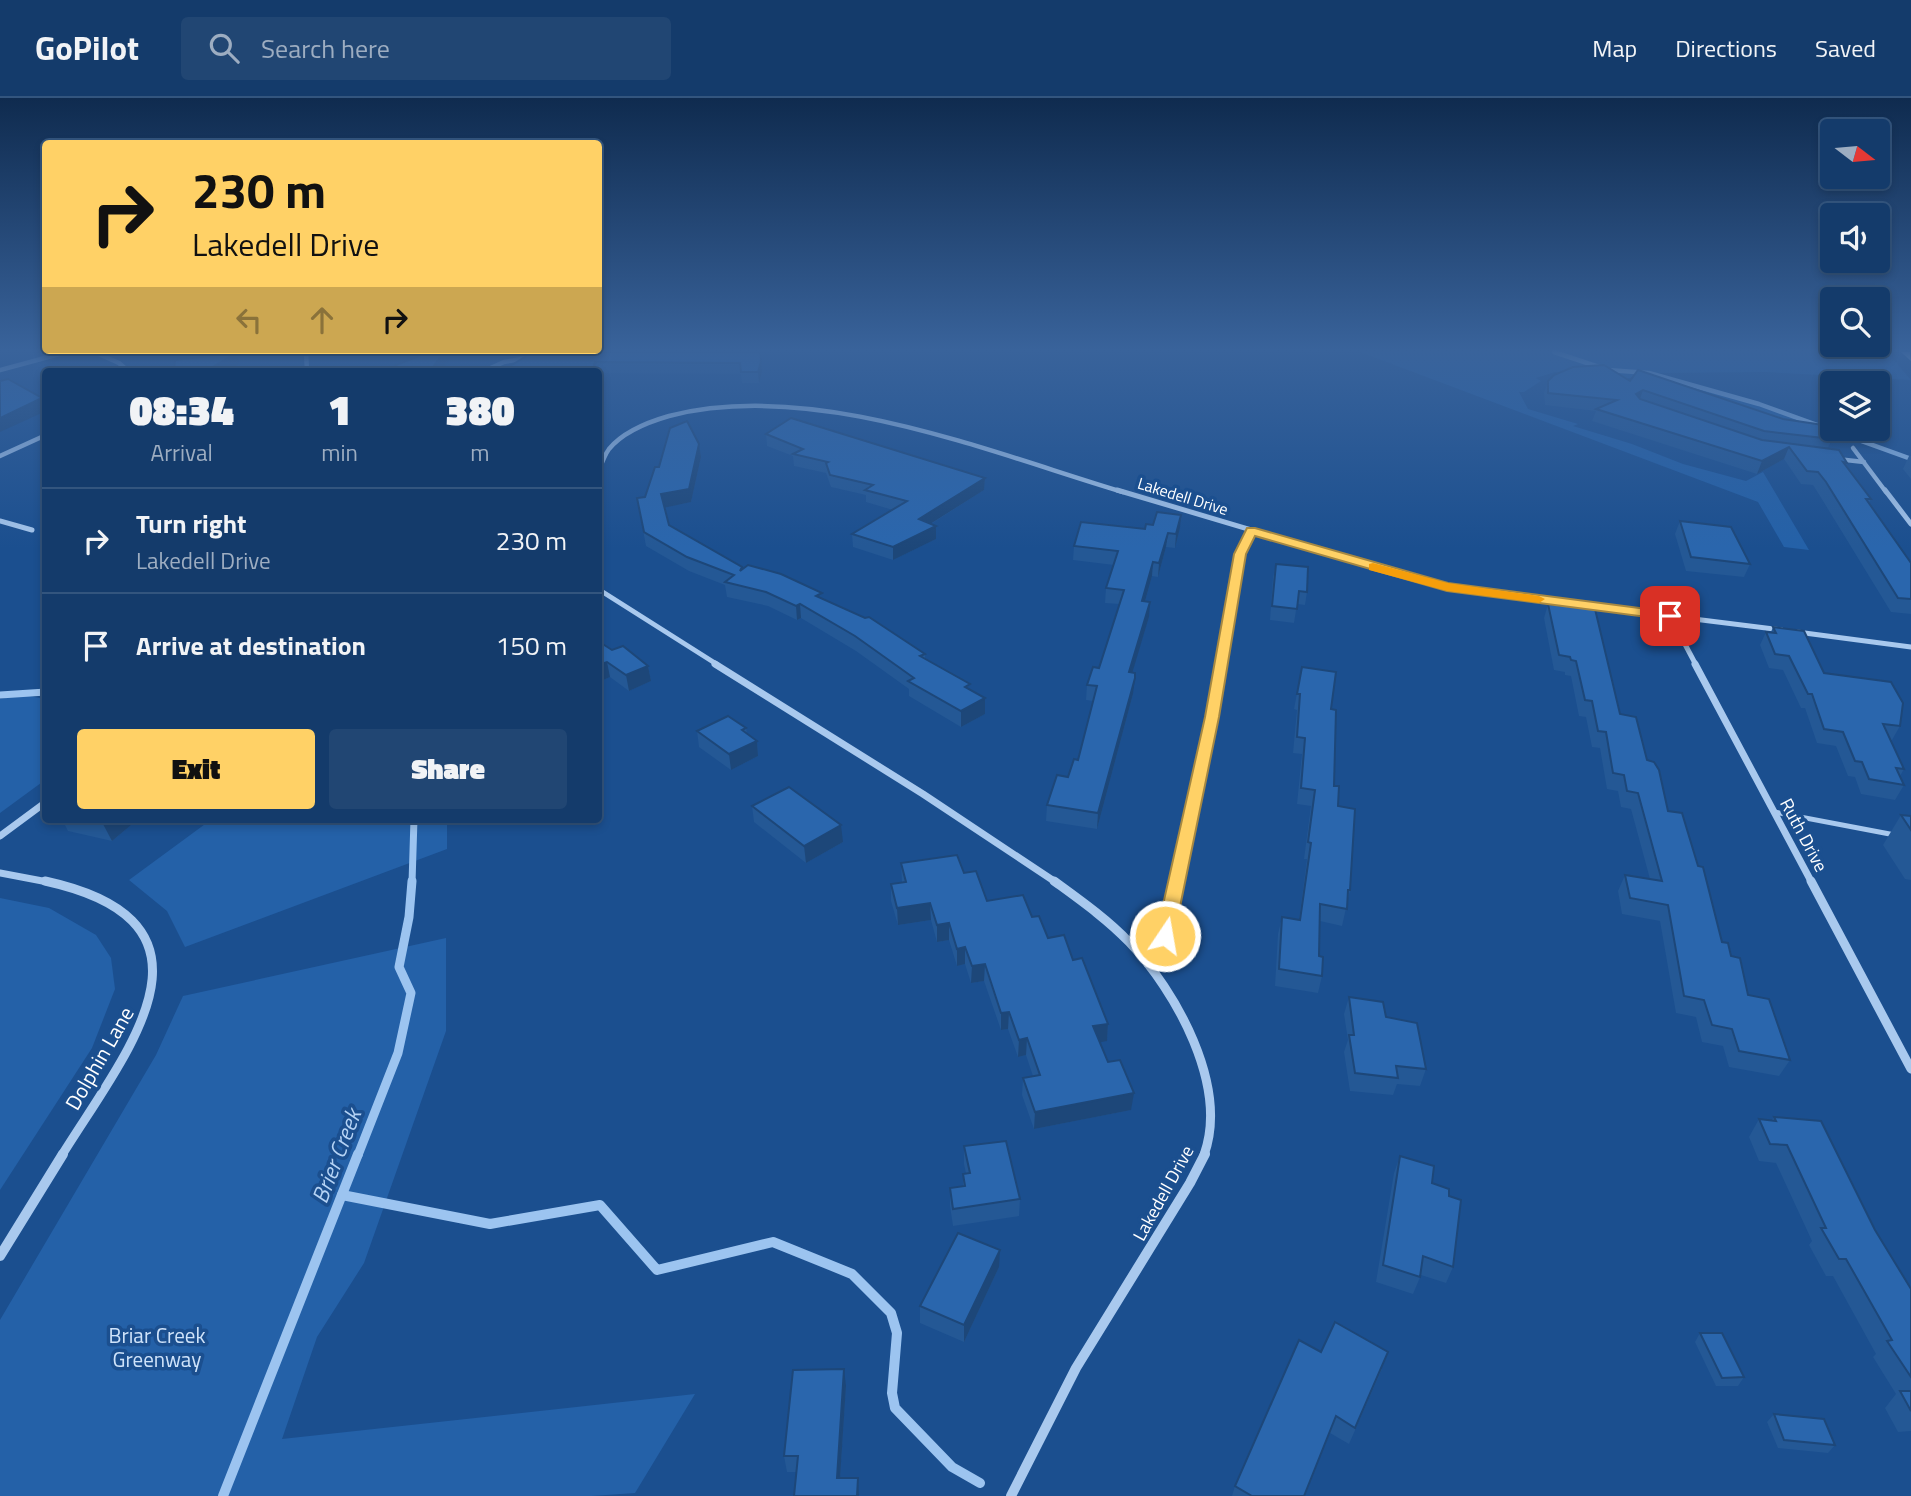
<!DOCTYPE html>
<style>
body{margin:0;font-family:"Titillium Web",sans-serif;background:#214673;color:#f1f3f6;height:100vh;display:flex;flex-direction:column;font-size:26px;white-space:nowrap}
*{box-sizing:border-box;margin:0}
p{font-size:23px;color:#9dadc1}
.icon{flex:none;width:38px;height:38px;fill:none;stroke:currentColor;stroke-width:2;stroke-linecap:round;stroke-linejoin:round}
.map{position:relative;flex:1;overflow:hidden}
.drawer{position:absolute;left:42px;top:270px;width:560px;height:455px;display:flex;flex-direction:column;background:#143b6b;border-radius:7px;box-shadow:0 4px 10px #0003,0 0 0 2px #33557e}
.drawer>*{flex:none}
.banner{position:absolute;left:42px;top:42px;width:560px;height:214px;border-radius:7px;box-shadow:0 4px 10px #0003,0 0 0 2px #33557e;background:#ffd166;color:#111;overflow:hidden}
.needle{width:46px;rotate:106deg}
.controls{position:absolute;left:1820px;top:21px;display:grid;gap:14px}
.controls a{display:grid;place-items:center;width:70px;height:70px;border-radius:7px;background:#143b6b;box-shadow:0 4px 10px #0003,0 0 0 2px #33557e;font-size:35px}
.pin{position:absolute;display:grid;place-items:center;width:60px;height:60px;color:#fff;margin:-30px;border-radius:14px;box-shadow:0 4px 10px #0006}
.me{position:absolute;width:77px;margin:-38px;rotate:12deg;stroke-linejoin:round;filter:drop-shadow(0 0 5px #0008)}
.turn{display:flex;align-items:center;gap:24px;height:147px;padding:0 35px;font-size:32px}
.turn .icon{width:91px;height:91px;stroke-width:2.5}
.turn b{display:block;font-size:49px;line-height:60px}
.lanes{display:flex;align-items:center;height:66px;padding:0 35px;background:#0003;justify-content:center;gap:35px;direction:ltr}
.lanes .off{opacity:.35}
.eta{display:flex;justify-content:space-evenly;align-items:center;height:119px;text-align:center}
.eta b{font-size:42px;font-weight:800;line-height:49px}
.button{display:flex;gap:14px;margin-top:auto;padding:14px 35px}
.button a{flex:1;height:80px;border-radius:7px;background:#ffd166;color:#111;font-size:28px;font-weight:800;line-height:80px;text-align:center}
.button a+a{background:#214673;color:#f1f3f6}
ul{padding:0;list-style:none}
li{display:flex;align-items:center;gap:21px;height:105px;padding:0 35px;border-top:2px solid #33557e}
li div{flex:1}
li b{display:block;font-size:26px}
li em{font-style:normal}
header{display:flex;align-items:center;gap:42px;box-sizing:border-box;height:98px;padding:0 35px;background:#143b6b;border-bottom:2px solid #33557e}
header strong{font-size:33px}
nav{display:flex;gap:38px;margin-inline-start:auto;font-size:24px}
.search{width:490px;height:63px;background:#214673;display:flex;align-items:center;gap:18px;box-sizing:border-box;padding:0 24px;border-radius:7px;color:#9dadc1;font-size:26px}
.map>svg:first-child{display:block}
.green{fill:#2461a8}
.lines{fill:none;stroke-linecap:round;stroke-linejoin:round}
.stream-far3{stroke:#9cc4f0;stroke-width:4.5}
.stream-far2{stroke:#9cc4f0;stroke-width:7}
.stream-far1{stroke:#9cc4f0;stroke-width:9}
.stream{stroke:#9cc4f0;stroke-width:10}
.lane{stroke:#a9c9ee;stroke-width:5}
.street-far4{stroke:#a9c9ee;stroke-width:4.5}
.street-far3{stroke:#a9c9ee;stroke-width:5}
.street-far2{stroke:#a9c9ee;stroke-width:7}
.street-far1{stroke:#a9c9ee;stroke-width:9}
.street{stroke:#a9c9ee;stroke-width:10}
.secondary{fill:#d6e6fa;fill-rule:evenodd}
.wall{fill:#245895}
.shaded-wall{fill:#1d4779}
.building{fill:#2a66ad;stroke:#1d4779;stroke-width:2}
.route{fill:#ffd166;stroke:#a68842;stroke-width:2}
.slow{fill:#f59e0b}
.labels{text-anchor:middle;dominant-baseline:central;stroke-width:7;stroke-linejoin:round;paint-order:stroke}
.far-street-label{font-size:16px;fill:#fff;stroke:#1b4f8f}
.street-label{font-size:18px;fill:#fff;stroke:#1b4f8f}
.near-street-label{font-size:21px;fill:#fff;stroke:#1b4f8f}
.near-park-label{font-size:21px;fill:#cfe3fa;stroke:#1b4f8f}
.near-water-label{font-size:23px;font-style:italic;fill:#b5d3f5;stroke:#1b4f8f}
</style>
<header>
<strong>GoPilot</strong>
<div class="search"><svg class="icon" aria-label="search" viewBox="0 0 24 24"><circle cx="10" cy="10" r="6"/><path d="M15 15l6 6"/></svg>Search here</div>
<nav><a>Map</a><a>Directions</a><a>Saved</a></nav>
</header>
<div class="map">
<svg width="1911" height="1398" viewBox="0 0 1911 1398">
<rect width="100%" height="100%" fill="#1b4f8f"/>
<g class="green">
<path d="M1360 254H1887L1911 282 1766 274 1657 275 1707 293 1760 305 1775 313 1817 325 1821 331 1790 328 1636 278 1613 285 1555 274 1536 280 1541 283 1524 294H1519L1528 311 1578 326 1573 328 1632 346 1683 366 1746 383 1763 374 1809 452 1784 449 1758 404Z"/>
<path d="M24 597 45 601V682L0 715V601Z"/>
<path d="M212 721H447V751L185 849 167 813 129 782Z"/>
<path d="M0 800 49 810 96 837 111 860 115 891 92 950 0 1092Z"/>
<path d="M446 840V933L364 1165 317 1239 282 1341 695 1296 635 1395 592 1398H0V1222L156 957 183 898Z"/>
</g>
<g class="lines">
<g class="stream-far3">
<path d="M306 254 307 273"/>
<path d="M1554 254 1608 272 1649 275 1759 306 1911 361"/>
</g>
<g class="stream-far2">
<path d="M0 597 46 594"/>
<path d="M412 785 414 721"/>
</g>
<path class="stream-far1" d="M358 1057 398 955 411 895 399 869 409 819 412 783"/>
<g class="stream">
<path d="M342 1097 490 1126 600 1107 657 1172 773 1144 852 1176 891 1215 897 1235 892 1295 895 1310 952 1369 980 1385"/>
<path d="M223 1398 358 1056"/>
</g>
<path class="lane" d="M1774 714 1895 737"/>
<g class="street-far4">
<path d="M94 254 119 265 128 273"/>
<path d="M0 272 67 254"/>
<path d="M484 273 504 264 533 259"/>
<path d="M1853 350 1886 394"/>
<path d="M0 358 46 337"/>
<path d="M1837 361 1864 364"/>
<path d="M598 375C601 367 604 358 609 351 623 334 648 324 669 318 812 281 986 353 1123 394"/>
</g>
<g class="street-far3">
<path d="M1117 392 1426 484 1493 496 1782 532"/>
<path d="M1885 392 1911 426"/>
<path d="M0 423 32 432"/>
<path d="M598 491 718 567"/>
<path d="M1670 518 1696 567"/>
<path d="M1797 534 1911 549"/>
<path d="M1221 567 1240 456 1251 433"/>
</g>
<g class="street-far2">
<path d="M715 566 923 696 1057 785"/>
<path d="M1695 566 1812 785"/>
<path d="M0 738 46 704"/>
<path d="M0 775 53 785"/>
<path d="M1176 785 1221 566"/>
</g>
<g class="street-far1">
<path d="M45 783C237 825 126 954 62 1057"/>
<path d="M1054 783C1080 802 1107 821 1129 844 1176 893 1229 988 1204 1057"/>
<path d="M1811 783 1911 971"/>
<path d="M1148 866C1168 842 1170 813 1177 783"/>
</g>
<g class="street">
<path d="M0 1158 63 1056"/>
<path d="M1011 1398 1076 1270 1190 1085 1205 1056"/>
</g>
<path class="secondary" d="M1901 254H1910L1911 263Z"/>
</g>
<g class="wall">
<path d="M533 254H760L762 274 759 285H742L741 276 598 275V273H502Z"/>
<path d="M1548 283H1630L1832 341 1828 350 1847 365 1846 367 1871 401 1869 405 1911 465V516L1891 514 1820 398 1813 387 1801 386 1784 361 1757 376 1592 323 1596 313 1545 307 1544 295Z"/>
<path d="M766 336 985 380 984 392 931 426 936 441 893 462 853 449 852 436 893 412 866 404V397L831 389 826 375 794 368 793 358 767 348Z"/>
<path d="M699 346 701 359 691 404 665 409 669 427 743 471 823 501 925 556V561L970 592 985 616 961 629 909 598V591L856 553 801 520 797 522 768 508 727 499 725 487 689 473 646 448 637 400 645 399 659 369Z"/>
<path d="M1909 358H1911V381L1903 371Z"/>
<path d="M1680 423 1750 466 1744 479 1686 473 1675 436Z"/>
<path d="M1180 430 1175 450 1166 449 1158 479 1152 478 1145 504 1149 519 1132 574 1133 596 1097 731 1046 723 1047 707 1068 679 1078 662 1093 603 1086 602 1087 587 1099 570 1119 506 1105 505 1106 490 1114 467 1073 462 1074 448 1145 431Z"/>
<path d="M1276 466 1307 494 1305 507 1297 506 1294 525 1270 522 1273 479Z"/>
<path d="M1548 506 1620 616 1647 662 1668 713 1698 768 1722 844 1731 858 1748 897 1790 962 1779 978 1729 969 1723 948 1702 944 1696 919 1676 915 1660 823 1622 816 1618 793 1625 777 1650 781 1631 711 1621 709 1618 693 1607 691 1600 650 1592 649 1586 619 1579 618 1571 578 1565 577V574L1554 572 1544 520Z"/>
<path d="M1773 529 1824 575 1900 628 1892 642H1891L1904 671 1900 678 1904 687 1895 702 1861 696 1855 679 1848 678 1836 648 1817 645 1805 610H1801L1783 572 1769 570 1760 547 1766 534H1771Z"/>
<path d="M598 543 612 552 648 568 651 583 629 593 610 579 601 583 598 582Z"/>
<path d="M1302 569 1331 611 1334 688 1350 792 1342 828 1320 823 1319 858 1322 878 1318 895 1275 888 1278 836 1282 819 1299 822 1307 761H1304L1311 708 1297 706 1302 656 1293 655 1297 612 1294 611Z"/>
<path d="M746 630 747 636 757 643 758 658 731 672 699 649 697 633Z"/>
<path d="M752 708 843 744 806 765 754 724Z"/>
<path d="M1901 717 1911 718V782L1905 781 1883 747Z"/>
<path d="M62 721H136L137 722 112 743 68 733Z"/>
<path d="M901 765 964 775 987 803 1032 819 1048 840 1073 862 1108 926 1107 943 1100 944 1131 1012 1034 1031 1022 997 1023 980 1033 978 1026 957 1018 959 1008 931 1001 932 984 883 971 885 965 866 957 868 949 842 937 844 931 822 898 827 891 803V786L902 785Z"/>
<path d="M1349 899 1386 919 1426 971 1420 988 1397 986 1393 997 1350 993 1344 954 1348 942 1344 916Z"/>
<path d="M1774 1019 1875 1132 1911 1191V1333L1898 1334 1885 1310 1896 1296 1873 1259 1876 1256 1833 1178H1826L1809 1147 1812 1143 1776 1065 1759 1063 1749 1039 1759 1021 1771 1023Z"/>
<path d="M964 1048 1020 1101 1019 1118 953 1128 950 1108V1090L963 1089V1076L966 1075 964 1066Z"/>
<path d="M1400 1058 1432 1085 1449 1098 1453 1169 1446 1185 1421 1177 1413 1196 1376 1184 1394 1075Z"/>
<path d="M999 1169 964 1244 920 1225V1208Z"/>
<path d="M1700 1235 1744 1279 1738 1288H1716L1695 1244Z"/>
<path d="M1321 1254 1382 1271 1349 1346 1330 1335 1304 1398H1232L1235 1388Z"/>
<path d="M846 1288 840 1380H858L859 1398H794L796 1374H787L784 1358Z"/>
<path d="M1774 1316 1835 1347 1828 1355 1778 1350 1767 1324Z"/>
</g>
<g class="shaded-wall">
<path d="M444 254H452V257L441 273H430Z"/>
<path d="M236 255 240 265 228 273H206Z"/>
<path d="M761 263 762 274 759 285 758 274Z"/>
<path d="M595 264 596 273H592Z"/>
<path d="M1643 292 1639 304 1636 296Z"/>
<path d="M42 300 46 307V313L0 334V320Z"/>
<path d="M699 346 701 359 691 404 663 410 661 396Z"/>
<path d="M1789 349 1784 361 1757 376 1762 363Z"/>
<path d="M985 380 984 392 919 433V421Z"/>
<path d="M1181 417 1180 430 1175 450 1176 436Z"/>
<path d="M936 428V441L893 462V449Z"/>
<path d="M1168 435 1166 449 1158 479 1159 465Z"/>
<path d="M1153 464 1152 478 1141 518 1142 503Z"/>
<path d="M1150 504 1149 519 1128 589 1129 574Z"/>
<path d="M800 506 801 520 797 522 796 508Z"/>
<path d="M607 564 610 579 601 583 598 567Z"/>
<path d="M648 568 651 583 629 593 626 577Z"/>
<path d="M1135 580 1133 596 1097 731 1098 715Z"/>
<path d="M985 600V616L961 629V613Z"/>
<path d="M757 643 758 658 731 672 729 656Z"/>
<path d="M110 721H136L137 722 112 743 103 726Z"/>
<path d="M841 727 843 744 806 765 804 748Z"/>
<path d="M930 805 931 822 898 827 897 810Z"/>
<path d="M949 825V842L937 844V827Z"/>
<path d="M965 849V866L957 868V851Z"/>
<path d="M985 866 984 883 971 885 972 868Z"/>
<path d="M1009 914 1008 931 1001 932V915Z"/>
<path d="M1108 926 1107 943 1092 946 1093 928Z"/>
<path d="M1027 940 1026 957 1018 959 1019 942Z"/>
<path d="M1134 995 1131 1012 1034 1031 1035 1014Z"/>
<path d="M1000 1152 999 1169 964 1244V1227Z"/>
<path d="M844 1271 846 1288 839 1396 837 1380Z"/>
<path d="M858 1380 859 1398H857Z"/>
</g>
<g class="building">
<path d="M429 254H444L430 273H391L396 267Z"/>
<path d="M533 254H760L761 263 758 274H741L740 265 595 264 592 273H502Z"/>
<path d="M236 255 206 273H172L174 271 175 262Z"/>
<path d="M1604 267 1630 283 1638 272 1783 321 1823 327 1832 341 1764 333 1643 292 1636 296 1640 301 1762 342 1839 352 1847 365 1843 364 1871 401H1866L1911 465V501L1898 500 1826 384 1818 374 1807 373 1789 349 1762 363 1596 311 1617 302 1548 295V283L1554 277 1573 269Z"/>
<path d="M8 281 42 300 0 320V283Z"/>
<path d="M791 320 985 380 919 421 936 428 893 449 852 436 907 403 865 392 873 387 830 377 826 365 828 364 793 356 803 351 766 336Z"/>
<path d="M687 323 699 346 689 391 661 396 669 427 742 469 740 473 748 467 781 476 822 495 816 498 865 520 869 519 925 556 920 558 970 586 965 589 985 600 961 613 908 583 914 580 855 538 800 506 796 508 766 494 725 484 734 477 687 459 644 434 637 400 645 399 655 369H659L670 330Z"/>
<path d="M1157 414 1181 417 1176 436 1168 435 1159 465 1153 464 1142 503 1150 504 1129 574 1135 575V580L1098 715 1047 707 1057 677 1068 679 1074 661 1078 662 1097 588 1087 587 1093 569 1099 570 1124 492 1106 490 1118 453 1074 448 1081 424 1145 431 1146 426 1153 427Z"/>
<path d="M1680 423 1731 429 1750 466 1691 459Z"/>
<path d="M1276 466 1308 469 1307 494 1299 493 1297 511 1272 508Z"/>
<path d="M1548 506 1595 511 1620 616 1636 619 1647 662 1654 664 1659 672 1668 713 1682 715 1698 768 1703 769 1722 844 1728 845 1731 858 1740 860 1748 897 1769 901 1790 962 1739 953 1732 931 1712 927 1704 902 1684 898 1668 807 1630 800 1625 777 1662 783 1638 695 1627 693 1624 677 1613 675 1606 634 1598 633 1592 603 1585 602 1576 563 1571 562 1570 559 1559 557Z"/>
<path d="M1773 529 1804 533 1824 575 1891 584 1903 605 1900 628 1883 626 1904 671 1896 670 1904 687 1869 681 1862 664 1855 663 1843 634 1824 631 1812 596H1808L1789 558 1775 556 1766 534 1776 535Z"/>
<path d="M598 543 612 552 623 548 648 568 626 577 607 564 598 567Z"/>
<path d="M1302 569 1336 574 1331 611 1336 612 1334 688H1339L1338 708 1355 711 1350 792H1348L1347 811 1320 806 1319 858 1323 859 1322 878 1279 871 1282 819 1300 822 1311 745 1308 744 1315 692 1301 690 1305 640 1297 639 1300 596H1297Z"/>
<path d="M728 618 746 630 742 632 757 643 729 656 697 633Z"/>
<path d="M789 689 841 727 804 748 752 708Z"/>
<path d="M1901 717 1911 718V732Z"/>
<path d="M79 721H110L103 726Z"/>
<path d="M957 757 964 775 976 773 987 803 1023 797 1032 819 1039 818 1048 840 1064 837 1073 862 1082 860 1108 926 1093 928 1108 964 1120 962 1134 995 1035 1014 1023 980 1040 977 1027 940 1019 942 1009 914 1001 915 985 866 972 868 965 849 957 851 949 825 937 827 930 805 897 810 891 786 906 784 901 765Z"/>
<path d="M1349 899 1383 904 1386 919 1417 925 1426 971 1396 968 1398 980 1355 975 1349 937H1354Z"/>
<path d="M1774 1019 1821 1023 1875 1132 1911 1191V1279L1887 1243 1892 1242 1846 1161H1839L1821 1130H1826L1787 1047 1770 1046 1759 1021 1776 1023Z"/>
<path d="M1006 1043 1020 1101 953 1111 950 1090 965 1088 963 1076 970 1075 964 1048Z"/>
<path d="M1400 1058 1434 1068 1432 1085 1449 1091V1098L1461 1102 1453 1169 1423 1158 1420 1179 1383 1167Z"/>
<path d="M958 1135 1000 1152 964 1227 920 1208Z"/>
<path d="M1335 1224 1388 1254 1355 1330 1336 1318 1304 1398H1252L1235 1388 1299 1242 1321 1254Z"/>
<path d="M1700 1235H1722L1744 1279 1722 1280Z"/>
<path d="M844 1271 837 1380H858L857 1398H794L798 1358H784L793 1272Z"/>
<path d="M1900 1293H1911V1313Z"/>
<path d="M1774 1316 1824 1321 1835 1347 1784 1342Z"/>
</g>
<linearGradient id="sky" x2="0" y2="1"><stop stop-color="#0f2b4f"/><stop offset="0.56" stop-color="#39639b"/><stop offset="1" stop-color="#39639b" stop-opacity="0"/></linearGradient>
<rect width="1911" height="450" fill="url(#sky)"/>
<path class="route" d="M1247 430H1255L1448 485 1670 514 1677 518 1670 522 1447 493 1255 438 1246 456 1219 619 1174 838 1171 842H1158L1156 838 1205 619 1234 456Z"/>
<path class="slow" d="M1373 465 1448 485 1539 498 1545 501 1539 505 1447 493 1369 472V466Z"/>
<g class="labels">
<g class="far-street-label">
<text transform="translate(1183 398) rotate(17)">Lakedell Drive</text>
</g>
<g class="street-label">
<text transform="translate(1804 737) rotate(62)">Ruth Drive</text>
<text transform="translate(1163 1095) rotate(-61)">Lakedell Drive</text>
</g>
<g class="near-street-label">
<text transform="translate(99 960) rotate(-60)">Dolphin Lane</text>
</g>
<g class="near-park-label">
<text x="157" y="1237">Briar Creek<tspan x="157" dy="24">Greenway</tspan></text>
</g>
<g class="near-water-label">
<text transform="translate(336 1058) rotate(-69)">Brier Creek</text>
</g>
</g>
</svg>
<div class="controls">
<a><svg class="needle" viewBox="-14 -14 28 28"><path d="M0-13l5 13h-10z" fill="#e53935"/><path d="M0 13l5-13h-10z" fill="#9dadc1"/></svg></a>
<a><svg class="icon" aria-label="sound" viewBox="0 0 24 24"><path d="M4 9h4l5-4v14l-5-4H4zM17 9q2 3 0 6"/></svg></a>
<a><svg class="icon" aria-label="search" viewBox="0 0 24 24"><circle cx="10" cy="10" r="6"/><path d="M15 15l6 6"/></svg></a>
<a><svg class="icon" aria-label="layers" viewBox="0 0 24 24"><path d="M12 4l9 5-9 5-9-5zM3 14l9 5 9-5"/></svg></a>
</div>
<div class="pin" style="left:1670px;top:518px;background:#d93025"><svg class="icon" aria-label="arrive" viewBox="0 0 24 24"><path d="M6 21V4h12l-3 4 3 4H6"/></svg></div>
<svg class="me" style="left:1165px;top:838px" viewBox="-20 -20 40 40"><circle r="17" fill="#ffd166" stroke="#fff" stroke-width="3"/><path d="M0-11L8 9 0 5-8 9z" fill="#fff"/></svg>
<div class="banner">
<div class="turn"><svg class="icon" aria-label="right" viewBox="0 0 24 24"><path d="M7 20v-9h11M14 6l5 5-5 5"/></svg><div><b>230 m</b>Lakedell Drive</div></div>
<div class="lanes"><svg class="icon off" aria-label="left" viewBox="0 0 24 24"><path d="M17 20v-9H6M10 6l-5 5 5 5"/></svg><svg class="icon off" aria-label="ahead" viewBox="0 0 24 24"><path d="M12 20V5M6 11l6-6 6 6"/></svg><svg class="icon" aria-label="right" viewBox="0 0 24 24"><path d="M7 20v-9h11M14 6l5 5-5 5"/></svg></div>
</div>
<section class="drawer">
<div class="eta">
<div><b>08:34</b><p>Arrival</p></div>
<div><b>1</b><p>min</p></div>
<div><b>380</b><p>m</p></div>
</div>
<ul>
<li><svg class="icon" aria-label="right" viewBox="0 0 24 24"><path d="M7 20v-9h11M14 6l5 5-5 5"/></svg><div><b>Turn right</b><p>Lakedell Drive</p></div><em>230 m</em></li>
<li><svg class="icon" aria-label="arrive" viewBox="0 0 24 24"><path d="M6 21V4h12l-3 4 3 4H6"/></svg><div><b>Arrive at destination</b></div><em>150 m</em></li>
</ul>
<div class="button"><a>Exit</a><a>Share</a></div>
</section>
</div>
